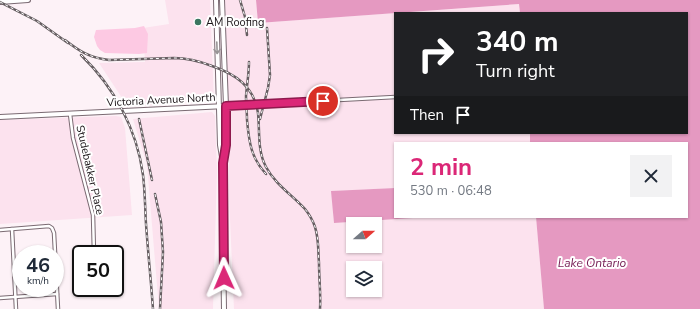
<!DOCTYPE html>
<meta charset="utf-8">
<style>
body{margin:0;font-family:"Nunito Sans",sans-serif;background:#f2f2f3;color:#1f2937;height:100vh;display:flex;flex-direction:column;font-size:15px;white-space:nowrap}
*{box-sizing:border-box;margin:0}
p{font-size:13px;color:#747a83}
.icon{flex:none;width:22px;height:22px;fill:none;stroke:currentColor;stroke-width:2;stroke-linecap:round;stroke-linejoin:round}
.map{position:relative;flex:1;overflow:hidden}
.details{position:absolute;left:394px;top:142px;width:294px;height:76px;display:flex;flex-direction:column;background:#fff;border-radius:0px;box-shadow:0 1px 3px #0004}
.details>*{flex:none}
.guide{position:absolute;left:394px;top:12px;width:294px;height:122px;border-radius:0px;box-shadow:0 1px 3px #0004;background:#202124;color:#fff;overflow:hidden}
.needle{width:26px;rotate:69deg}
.controls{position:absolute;left:346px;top:217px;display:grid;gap:8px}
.controls a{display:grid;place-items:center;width:36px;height:36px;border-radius:0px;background:#fff;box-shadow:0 1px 3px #0004;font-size:20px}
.speed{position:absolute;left:12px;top:245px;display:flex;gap:8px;font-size:20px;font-weight:700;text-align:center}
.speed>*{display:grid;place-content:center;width:52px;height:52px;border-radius:50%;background:#fff;box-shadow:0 1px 3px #0004;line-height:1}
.speed small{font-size:10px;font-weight:400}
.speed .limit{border:2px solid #111;border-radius:6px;background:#fff;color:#111}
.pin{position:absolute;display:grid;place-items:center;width:34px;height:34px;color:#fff;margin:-17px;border:2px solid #fff;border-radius:50%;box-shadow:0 1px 4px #0007}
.me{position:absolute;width:44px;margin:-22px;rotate:359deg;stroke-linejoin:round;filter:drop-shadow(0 0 3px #0008)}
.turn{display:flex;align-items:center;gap:14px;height:84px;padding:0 16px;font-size:18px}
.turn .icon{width:52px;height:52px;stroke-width:2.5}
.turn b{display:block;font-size:28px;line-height:34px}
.then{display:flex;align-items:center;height:38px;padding:0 16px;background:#0003;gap:8px;font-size:15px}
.round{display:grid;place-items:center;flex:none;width:42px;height:42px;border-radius:0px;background:#f2f2f3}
.overview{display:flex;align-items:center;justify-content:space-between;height:68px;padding:0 16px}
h1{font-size:24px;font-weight:700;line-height:30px;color:#db2777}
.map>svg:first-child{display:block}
.built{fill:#fce2ee;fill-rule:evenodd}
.green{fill:#fdc9e3}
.water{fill:#e599c1}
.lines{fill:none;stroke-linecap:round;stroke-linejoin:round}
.street-casing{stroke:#7a6a72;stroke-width:4.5}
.secondary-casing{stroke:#7a6a72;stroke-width:6}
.street{stroke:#fff;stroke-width:2.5}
.secondary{stroke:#fff;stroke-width:4}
.rail-casing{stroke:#655e61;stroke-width:2.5}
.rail{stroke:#fff;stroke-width:1;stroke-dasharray:3;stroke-linecap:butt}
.oneway{stroke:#989596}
.route-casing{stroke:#8e194d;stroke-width:10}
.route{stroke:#db2777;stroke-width:7}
.poi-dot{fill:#3b7660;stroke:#fff;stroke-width:1.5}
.labels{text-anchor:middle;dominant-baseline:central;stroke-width:4;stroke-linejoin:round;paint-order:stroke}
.poi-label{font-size:11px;fill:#191316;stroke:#fff;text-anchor:start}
.street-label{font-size:11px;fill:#191316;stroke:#fff}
.water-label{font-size:12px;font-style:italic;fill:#751e54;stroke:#fff}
</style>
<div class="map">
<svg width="700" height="309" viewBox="0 0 700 309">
<rect width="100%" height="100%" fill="#fdf2f7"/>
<g class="built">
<path d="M165 0H210L214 101 128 107 99 63 145 62 143 28 169 24Z"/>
<path d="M225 0H256L258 23 395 13V133H530V143H395V188L332 191 334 223 429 217H536L544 309H234L229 196 228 97ZM353 224H375V246H353ZM353 268H375V290H353Z"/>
<path d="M519 4 520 13H399Z"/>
<path d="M212 112 215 116 217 170 213 309H159L147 165 133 119Z"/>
<path d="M116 116 121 117 125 128 132 215 0 224V120Z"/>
</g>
<path class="green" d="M144 26 148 34 147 53 139 54 105 53 100 50 97 46 94 37 96 30 135 28Z"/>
<g class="water">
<path d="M256 0H700V309H544L536 217H687V143H530V133H687V13H520L519 4 258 23Z"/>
<path d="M395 188V217H429L334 223 331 191Z"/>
</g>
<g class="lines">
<defs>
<g id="street">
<path d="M226 106 395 97"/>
<path d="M70 114 73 138 93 215 94 254"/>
<path d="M12 229 16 309"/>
<path d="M0 230 49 226 52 228 54 233 58 309"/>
<path d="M0 298 57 294"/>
</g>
<g id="secondary">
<path d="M216 0 220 145 223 163V247L224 309"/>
<path d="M222 0 226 106V145L224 158"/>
<path d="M0 2 28 0"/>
<path d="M0 117 226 106"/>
</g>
</defs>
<use href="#street" class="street-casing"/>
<use href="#secondary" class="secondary-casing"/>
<use href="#street" class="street"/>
<use href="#secondary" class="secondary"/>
<defs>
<g id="rail">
<path d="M240 0 245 17 247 35"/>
<path d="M0 2 37 21 68 43"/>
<path d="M65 40C79 51 90 58 109 60L174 58C187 58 199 61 212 66 235 74 254 86 258 113 260 131 257 150 266 167 275 184 292 195 305 209 309 214 313 221 315 227 319 239 318 252 319 263 319 279 321 294 320 309"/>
<path d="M81 55C114 87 137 129 143 175 145 191 145 207 146 224 148 252 151 281 153 309"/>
<path d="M249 62C249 73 247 84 246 96 246 104 247 112 247 120 249 142 251 158 266 174"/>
<path d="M139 119 152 180"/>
<path d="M260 119 268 88 270 75 267 28"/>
<path d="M155 194 161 222 163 252 160 309"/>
</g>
</defs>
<use href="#rail" class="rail-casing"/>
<use href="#rail" class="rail"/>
</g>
<defs><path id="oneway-shaft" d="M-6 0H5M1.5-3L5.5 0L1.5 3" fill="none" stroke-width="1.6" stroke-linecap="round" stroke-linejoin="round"/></defs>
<use class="oneway" href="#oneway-shaft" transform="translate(217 48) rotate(88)"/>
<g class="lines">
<defs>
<path id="route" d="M224 278 223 163 226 145V106L323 101"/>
</defs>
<use href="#route" class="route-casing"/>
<use href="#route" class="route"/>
</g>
<circle class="poi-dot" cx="198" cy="22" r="4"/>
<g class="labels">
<g class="poi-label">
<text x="206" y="22">AM Roofing</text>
</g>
<g class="street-label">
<text transform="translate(161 100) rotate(-3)">Victoria Avenue North</text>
<text transform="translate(90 170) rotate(77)">Studebakker Place</text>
</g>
<g class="water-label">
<text x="592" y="263">Lake Ontario</text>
</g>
</g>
</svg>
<div class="controls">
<a><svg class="needle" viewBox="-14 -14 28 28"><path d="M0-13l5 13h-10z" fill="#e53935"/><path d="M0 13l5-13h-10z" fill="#747a83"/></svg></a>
<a><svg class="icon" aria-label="layers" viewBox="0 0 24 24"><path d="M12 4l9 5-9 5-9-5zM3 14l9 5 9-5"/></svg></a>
</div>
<div class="speed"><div>46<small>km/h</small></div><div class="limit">50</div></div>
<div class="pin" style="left:323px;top:101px;background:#d93025"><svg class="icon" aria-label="arrive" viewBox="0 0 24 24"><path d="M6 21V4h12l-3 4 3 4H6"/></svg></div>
<svg class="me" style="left:224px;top:278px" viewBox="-20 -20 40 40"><path d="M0-17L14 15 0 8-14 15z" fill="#db2777" stroke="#fff" stroke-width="4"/></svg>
<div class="guide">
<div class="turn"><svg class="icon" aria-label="right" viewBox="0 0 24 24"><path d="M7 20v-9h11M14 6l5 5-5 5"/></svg><div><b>340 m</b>Turn right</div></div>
<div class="then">Then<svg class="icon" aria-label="arrive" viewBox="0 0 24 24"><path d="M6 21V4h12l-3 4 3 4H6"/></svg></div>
</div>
<section class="details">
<div class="overview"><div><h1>2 min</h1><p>530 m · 06:48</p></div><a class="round"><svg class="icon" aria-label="close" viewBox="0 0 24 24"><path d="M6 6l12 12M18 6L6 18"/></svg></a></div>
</section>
</div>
